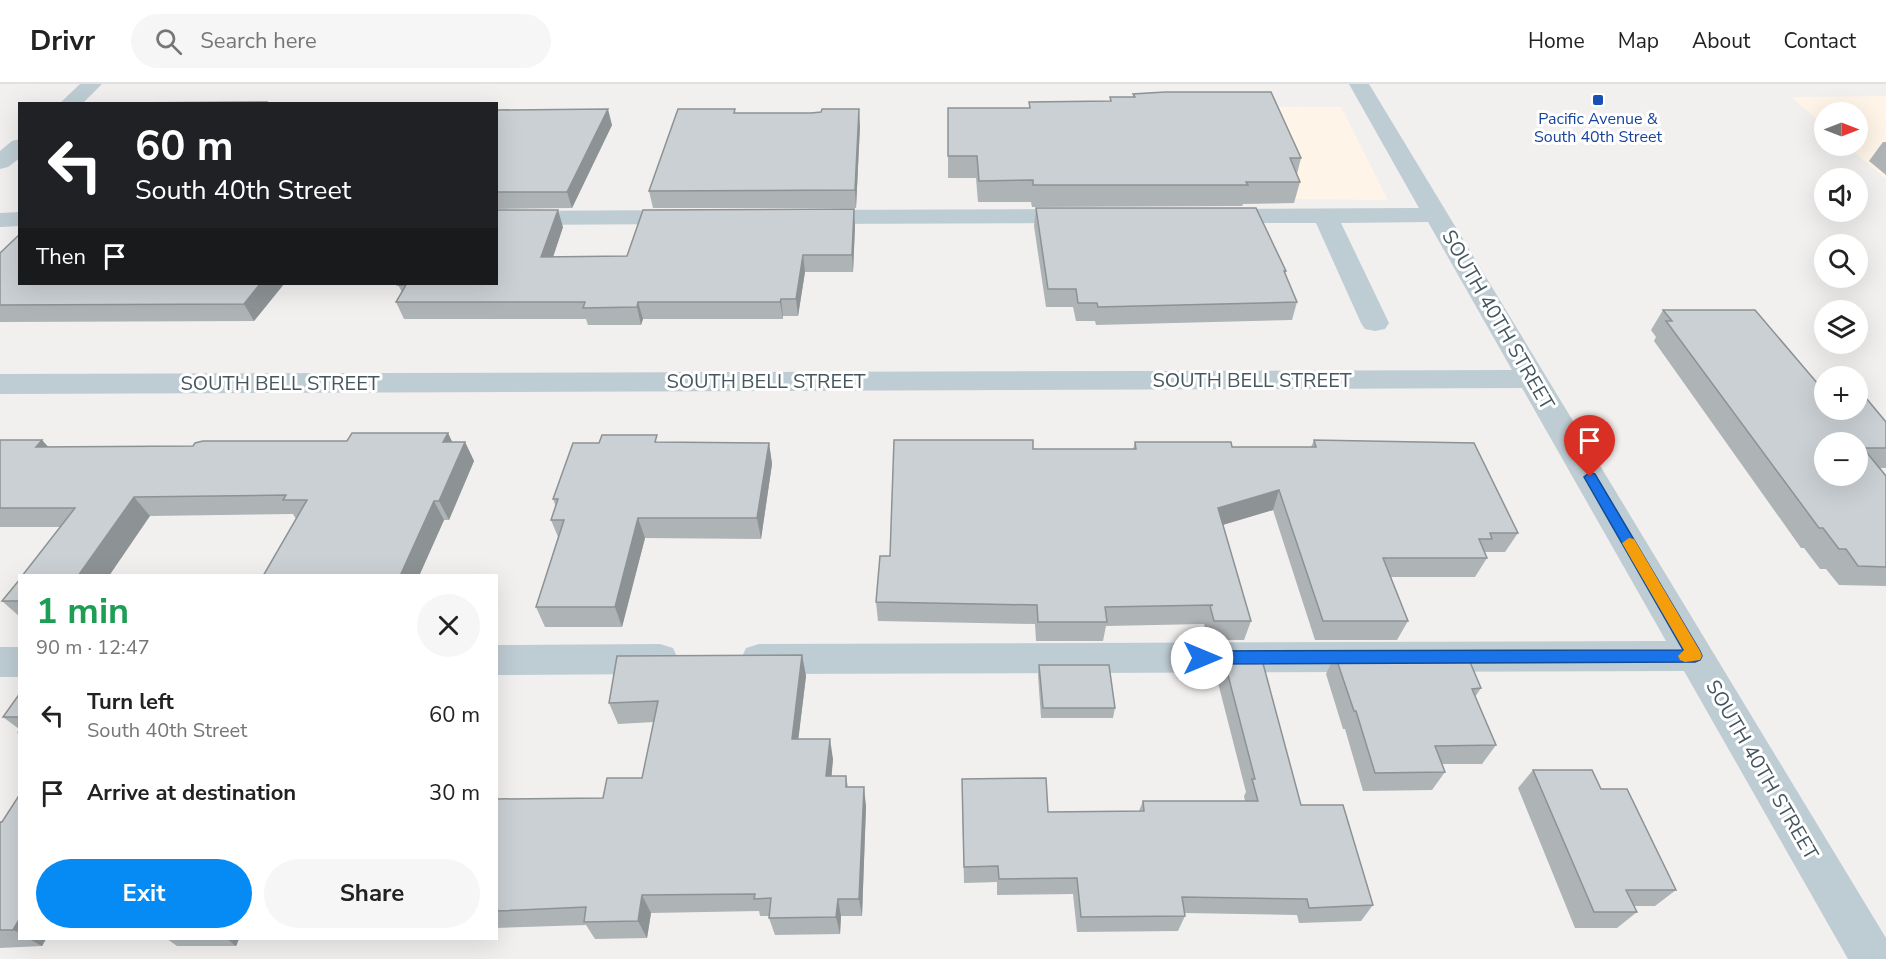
<!DOCTYPE html>
<meta charset="utf-8">
<style>
body{margin:0;font-family:"Nunito Sans",sans-serif;background:#f6f6f6;color:#222;height:100vh;display:flex;flex-direction:column;font-size:22px;white-space:nowrap}
*{box-sizing:border-box;margin:0}
p{font-size:20px;color:#767676}
.icon{flex:none;width:33px;height:33px;fill:none;stroke:currentColor;stroke-width:2;stroke-linecap:round;stroke-linejoin:round}
.map{position:relative;flex:1;overflow:hidden}
.side{position:absolute;left:18px;top:490px;width:480px;height:366px;display:flex;flex-direction:column;background:#fff;border-radius:0px;box-shadow:0 6px 24px #0002}
.side>*{flex:none}
.top-card{position:absolute;left:18px;top:18px;width:480px;height:183px;border-radius:0px;box-shadow:0 6px 24px #0002;background:#202124;color:#fff;overflow:hidden}
.needle{width:39px;rotate:90deg}
.buttons{position:absolute;left:1814px;top:18px;display:grid;gap:12px}
.buttons a{display:grid;place-items:center;width:54px;height:54px;border-radius:50%;background:#fff;box-shadow:0 6px 24px #0002;font-size:30px}
.pin{position:absolute;display:grid;place-items:center;width:51px;height:51px;color:#fff;margin:-62px -26px;border-radius:50% 50% 50% 0;rotate:-45deg;box-shadow:0 0 6px #0007}
.pin .icon{rotate:45deg}
.me{position:absolute;width:66px;margin:-33px;rotate:90deg;stroke-linejoin:round;filter:drop-shadow(0 0 4px #0008)}
.turn{display:flex;align-items:center;gap:21px;height:126px;padding:0 18px;font-size:27px}
.turn .icon{width:78px;height:78px;stroke-width:2.5}
.turn b{display:block;font-size:42px;line-height:51px}
.then{display:flex;align-items:center;height:57px;padding:0 18px;background:#0003;gap:12px;font-size:22px}
.round{display:grid;place-items:center;flex:none;width:63px;height:63px;border-radius:32px;background:#f6f6f6}
.overview{display:flex;align-items:center;justify-content:space-between;height:102px;padding:0 18px}
h1{font-size:36px;font-weight:700;line-height:45px;color:#1e9e55}
.button{display:flex;gap:12px;margin-top:auto;padding:12px 18px}
.button a{flex:1;height:69px;border-radius:36px;background:#068bf5;color:#fff;font-size:24px;font-weight:700;line-height:69px;text-align:center}
.button a+a{background:#f6f6f6;color:#222}
ul{padding:0;list-style:none}
li{display:flex;align-items:center;gap:18px;height:78px;padding:0 18px}
li div{flex:1}
li b{display:block;font-size:22px}
li em{font-style:normal}
header{display:flex;align-items:center;gap:36px;box-sizing:border-box;height:84px;padding:0 30px;background:#fff;border-bottom:2px solid #e0e0e0}
header strong{font-size:28px}
nav{display:flex;gap:33px;margin-inline-start:auto;font-size:21px}
.search{width:420px;height:54px;background:#f6f6f6;display:flex;align-items:center;gap:15px;box-sizing:border-box;padding:0 21px;border-radius:33px;color:#767676;font-size:22px}
.map>svg:first-child{display:block}
.commercial{fill:#fef4e7}
.lines{fill:none;stroke-linecap:round;stroke-linejoin:round}
.minor{fill:#beccd3;fill-rule:evenodd}
.wall{fill:#aeb3b6}
.shaded-wall{fill:#8d9294}
.building{fill:#cad0d4;stroke:#8d9294;stroke-width:1.5;fill-rule:evenodd}
.route{fill:#1a73e8;stroke:#114b97;stroke-width:1.5}
.slow{fill:#f59e0b}
.transit-dot{fill:#1a4fb4;stroke:#fff;stroke-width:2}
.labels{text-anchor:middle;dominant-baseline:central;stroke-width:6;stroke-linejoin:round;paint-order:stroke}
.far-transit-label{font-size:16px;fill:#164399;stroke:#fff}
.street-label{font-size:20px;fill:#45565f;stroke:#fff}
</style>
<header>
<strong>Drivr</strong>
<div class="search"><svg class="icon" aria-label="search" viewBox="0 0 24 24"><circle cx="10" cy="10" r="6"/><path d="M15 15l6 6"/></svg>Search here</div>
<nav><a>Home</a><a>Map</a><a>About</a><a>Contact</a></nav>
</header>
<div class="map">
<svg width="1886" height="875" viewBox="0 0 1886 875">
<rect width="100%" height="100%" fill="#f2efef"/>
<g class="commercial">
<path d="M1886 12V95L1847 62H1857V28H1824V41L1791 13Z"/>
<path d="M1142 22 1341 23 1388 116 1164 114Z"/>
</g>
<g class="lines">
<g class="minor">
<path d="M80 0H102L82 20H59Z"/>
<path d="M1349 0H1369L1886 854V875H1848L1684 587 759 590 746 586 741 575 746 564 759 560 1666 557 1522 304 0 310V290L1512 286 1428 138 1341 139 1389 239 1385 245 1375 247 1365 245 1361 239 1316 139H1213L1204 137 1201 132 1204 127 1213 125 1419 124Z"/>
<path d="M20 55V74L8 83 0 85V67L12 57Z"/>
<path d="M1081 125 1090 127 1093 132 1090 137 1081 139 811 140 802 138 799 133 802 128 811 126Z"/>
<path d="M685 126 694 128 697 133 694 138 685 140 496 141V127Z"/>
<path d="M20 128V142L0 143V129Z"/>
<path d="M660 560 673 564 678 575 673 586 660 590 496 591V561Z"/>
<rect x="0" y="563" width="20" height="30"/>
</g>
</g>
<g class="wall">
<path d="M1133 10 1301 74 1297 90 1300 98 1294 119 1243 120 1242 122 1032 123 1031 118H978L976 94H948V24H1029V18L1110 17V13H1133Z"/>
<path d="M496 26 612 41 572 124 496 125Z"/>
<path d="M860 42 856 124H653L649 107Z"/>
<path d="M1883 58H1886V91L1869 77Z"/>
<path d="M1036 124 1286 187 1285 190 1297 218 1292 236 1096 241 1095 237H1076L1073 223H1046L1034 142Z"/>
<path d="M855 142 853 188H805L798 232H783V235H643L641 241H588L586 235H404L396 218 402 208 398 201 563 143 553 173 627 172Z"/>
<path d="M0 169 20 200H284L254 237 0 238Z"/>
<path d="M1663 226 1824 326 1886 338V384H1880L1886 392V502L1839 501 1826 485H1820L1804 464H1801L1654 257 1656 253 1651 246Z"/>
<path d="M448 349 452 358H465L474 377 449 436H444L419 492H263L296 435 293 430 150 432 60 443H0V356H42L48 363 193 362 347 357Z"/>
<path d="M1314 356 1518 449 1505 468H1485L1487 474 1475 493H1391L1408 537 1397 556H1315L1273 426 1223 441 1251 537 1244 556H1208L1204 540 1106 542 1103 557H1036L1035 540 878 537 876 518 890 472 1033 365H1133L1135 358 1232 363H1311Z"/>
<path d="M659 358 769 359 772 380 761 455 645 454 622 543H545L536 523 558 453 551 436 556 423 553 415 599 359Z"/>
<path d="M20 495V533L2 517Z"/>
<path d="M802 571 806 592 798 655 833 675 831 692H846L848 703 866 722 862 832H841L840 850 775 851 769 834V832H760L759 827 651 829 647 854 595 855 586 841 496 844V715L603 714 642 694 654 638 618 640 609 619Z"/>
<path d="M1335 571 1481 604 1475 613 1496 661 1482 680H1442L1445 688 1432 706 1363 707 1345 645H1343L1326 590Z"/>
<path d="M1223 572 1301 721 1373 821 1361 837 1299 839 1297 831 1184 829 1185 832 1178 847 1077 848 1073 810 997 811V798L964 799 962 712V695L1048 728 1139 727 1143 717H1245L1244 712 1246 708 1216 591Z"/>
<path d="M1039 581 1115 624 1113 634H1041L1038 591Z"/>
<path d="M20 609V651L17 649 19 645 3 633Z"/>
<path d="M1533 686 1601 705 1676 806 1655 822H1634L1637 828 1617 844H1575L1518 704Z"/>
<path d="M20 710V855H46L42 862 0 864V738H2Z"/>
<path d="M167 855H239L236 862H177Z"/>
</g>
<g class="shaded-wall">
<path d="M608 25 612 41 572 124 567 108Z"/>
<path d="M859 25 860 42 856 124 855 106Z"/>
<path d="M854 125 855 142 853 188 852 171Z"/>
<path d="M558 126 563 143 547 191 541 173Z"/>
<path d="M803 171 805 188 798 232 796 215Z"/>
<path d="M260 200H284L254 237 244 220Z"/>
<path d="M781 215 783 232V235L780 218Z"/>
<path d="M638 218 643 235 641 241 637 223Z"/>
<path d="M448 349 457 368 443 358Z"/>
<path d="M42 356 59 375 36 363Z"/>
<path d="M465 358 474 377 449 436 439 417Z"/>
<path d="M769 359 772 380 761 455 757 434Z"/>
<path d="M1279 406 1273 426 1212 444 1218 424Z"/>
<path d="M134 413 150 432 109 492H78Z"/>
<path d="M434 417 444 436 419 492H400Z"/>
<path d="M638 434 645 454 622 543 615 523Z"/>
<path d="M802 571 806 592 796 675 792 655Z"/>
<path d="M830 655 833 675 830 711 826 692Z"/>
<path d="M864 703 866 722 862 832 859 815Z"/>
<path d="M642 811 651 829 647 854 638 837Z"/>
<path d="M838 815 841 832 840 850 836 833Z"/>
<path d="M20 834V849L13 846Z"/>
<path d="M29 855H46L42 862Z"/>
<path d="M227 855H239L236 862Z"/>
</g>
<g class="building">
<path d="M1165 8H1271L1301 74H1290L1300 98H1246L1248 101H1033V96L979 97 977 72H948V24H1030L1029 18 1111 17 1110 13H1135L1133 10Z"/>
<path d="M267 18 266 20H116V19Z"/>
<path d="M608 25 567 108H496V26Z"/>
<path d="M678 25H735L734 29H811L821 28 822 25H859L855 106 649 107Z"/>
<path d="M1036 124H1256L1286 187H1284L1297 218 1098 223 1097 219H1078L1076 205H1048Z"/>
<path d="M854 125 852 171H803L796 215H781L780 218H638L637 223 583 224 585 218H396L406 201H398L399 200H496V126H558L541 173 627 172 643 126Z"/>
<path d="M20 150V200H260L244 220 0 221V169Z"/>
<path d="M1663 226H1755L1824 307V326H1857V313L1866 314 1886 338V364H1863L1886 392V483L1858 482 1846 465H1839L1823 444H1819L1666 237H1672ZM1824 358H1857V392H1824Z"/>
<path d="M352 349H448L443 358H465L439 417H434L400 492H263L307 416H283L286 411 134 413 78 492H22L75 424H0V356H42L36 363 193 362 195 359 203 357H347Z"/>
<path d="M602 351H657L655 358 769 359 757 434H638L615 523H536L564 436H551L558 415H553L573 359H599Z"/>
<path d="M894 356H1033V365H1136L1135 358H1231L1232 363H1316L1314 356 1474 359 1518 449H1490L1492 455H1479L1487 474H1383L1408 537H1323L1279 406 1218 424 1251 537H1214L1210 522 1213 521 1105 523 1107 538H1038L1037 521 876 518 880 472H890Z"/>
<path d="M20 495V517H2Z"/>
<path d="M802 571 792 655H830L826 692H846V703H864L859 815H838L836 833 769 834 771 814 754 815 755 810 642 811 638 837 584 838 586 823 496 827V715L603 714 607 694H642L658 617 609 619 617 572Z"/>
<path d="M1335 571H1467L1481 604 1472 605 1496 661 1435 662 1445 688 1375 689 1356 627H1354Z"/>
<path d="M1223 572H1261L1301 721H1343L1373 821 1309 824 1307 815 1182 813 1185 832 1081 833 1077 794 999 795 998 782 964 783 962 695 1046 694 1048 728 1144 727 1143 717H1258L1252 695H1255Z"/>
<path d="M1039 581H1109L1115 624H1043Z"/>
<path d="M20 609V633H3Z"/>
<path d="M1533 686H1592L1601 705H1627L1676 806H1626L1637 828H1594Z"/>
<path d="M20 710V834L13 846H0V738H2Z"/>
</g>
<path class="route" d="M1590 388 1595 390 1700 567 1702 572 1700 576 1695 578 1202 580 1197 578 1194 574 1197 569 1202 567 1683 566 1584 393Z"/>
<path class="slow" d="M1629 454 1634 455 1700 567 1702 572 1700 576 1685 578 1680 576 1678 572 1684 566 1622 459Z"/>
<rect class="transit-dot" x="1592" y="10" width="12" height="12" rx="3"/>
<g class="labels">
<g class="far-transit-label">
<text x="1598" y="35">Pacific Avenue &amp;<tspan x="1598" dy="18">South 40th Street</tspan></text>
</g>
<g class="street-label">
<text transform="translate(1498 236) rotate(60)">SOUTH 40TH STREET</text>
<text x="1252" y="296">SOUTH BELL STREET</text>
<text x="766" y="297">SOUTH BELL STREET</text>
<text x="280" y="299">SOUTH BELL STREET</text>
<text transform="translate(1762 686) rotate(60)">SOUTH 40TH STREET</text>
</g>
</g>
</svg>
<div class="buttons">
<a><svg class="needle" viewBox="-14 -14 28 28"><path d="M0-13l5 13h-10z" fill="#e53935"/><path d="M0 13l5-13h-10z" fill="#767676"/></svg></a>
<a><svg class="icon" aria-label="sound" viewBox="0 0 24 24"><path d="M4 9h4l5-4v14l-5-4H4zM17 9q2 3 0 6"/></svg></a>
<a><svg class="icon" aria-label="search" viewBox="0 0 24 24"><circle cx="10" cy="10" r="6"/><path d="M15 15l6 6"/></svg></a>
<a><svg class="icon" aria-label="layers" viewBox="0 0 24 24"><path d="M12 4l9 5-9 5-9-5zM3 14l9 5 9-5"/></svg></a>
<a>+</a>
<a>−</a>
</div>
<div class="pin" style="left:1590px;top:393px;background:#d93025"><svg class="icon" aria-label="arrive" viewBox="0 0 24 24"><path d="M6 21V4h12l-3 4 3 4H6"/></svg></div>
<svg class="me" style="left:1202px;top:574px" viewBox="-20 -20 40 40"><circle r="19" fill="#fff"/><path d="M0-13L10 11 0 6-10 11z" fill="#1a73e8"/></svg>
<div class="top-card">
<div class="turn"><svg class="icon" aria-label="left" viewBox="0 0 24 24"><path d="M17 20v-9H6M10 6l-5 5 5 5"/></svg><div><b>60 m</b>South 40th Street</div></div>
<div class="then">Then<svg class="icon" aria-label="arrive" viewBox="0 0 24 24"><path d="M6 21V4h12l-3 4 3 4H6"/></svg></div>
</div>
<section class="side">
<div class="overview"><div><h1>1 min</h1><p>90 m · 12:47</p></div><a class="round"><svg class="icon" aria-label="close" viewBox="0 0 24 24"><path d="M6 6l12 12M18 6L6 18"/></svg></a></div>
<ul>
<li><svg class="icon" aria-label="left" viewBox="0 0 24 24"><path d="M17 20v-9H6M10 6l-5 5 5 5"/></svg><div><b>Turn left</b><p>South 40th Street</p></div><em>60 m</em></li>
<li><svg class="icon" aria-label="arrive" viewBox="0 0 24 24"><path d="M6 21V4h12l-3 4 3 4H6"/></svg><div><b>Arrive at destination</b></div><em>30 m</em></li>
</ul>
<div class="button"><a>Exit</a><a>Share</a></div>
</section>
</div>
